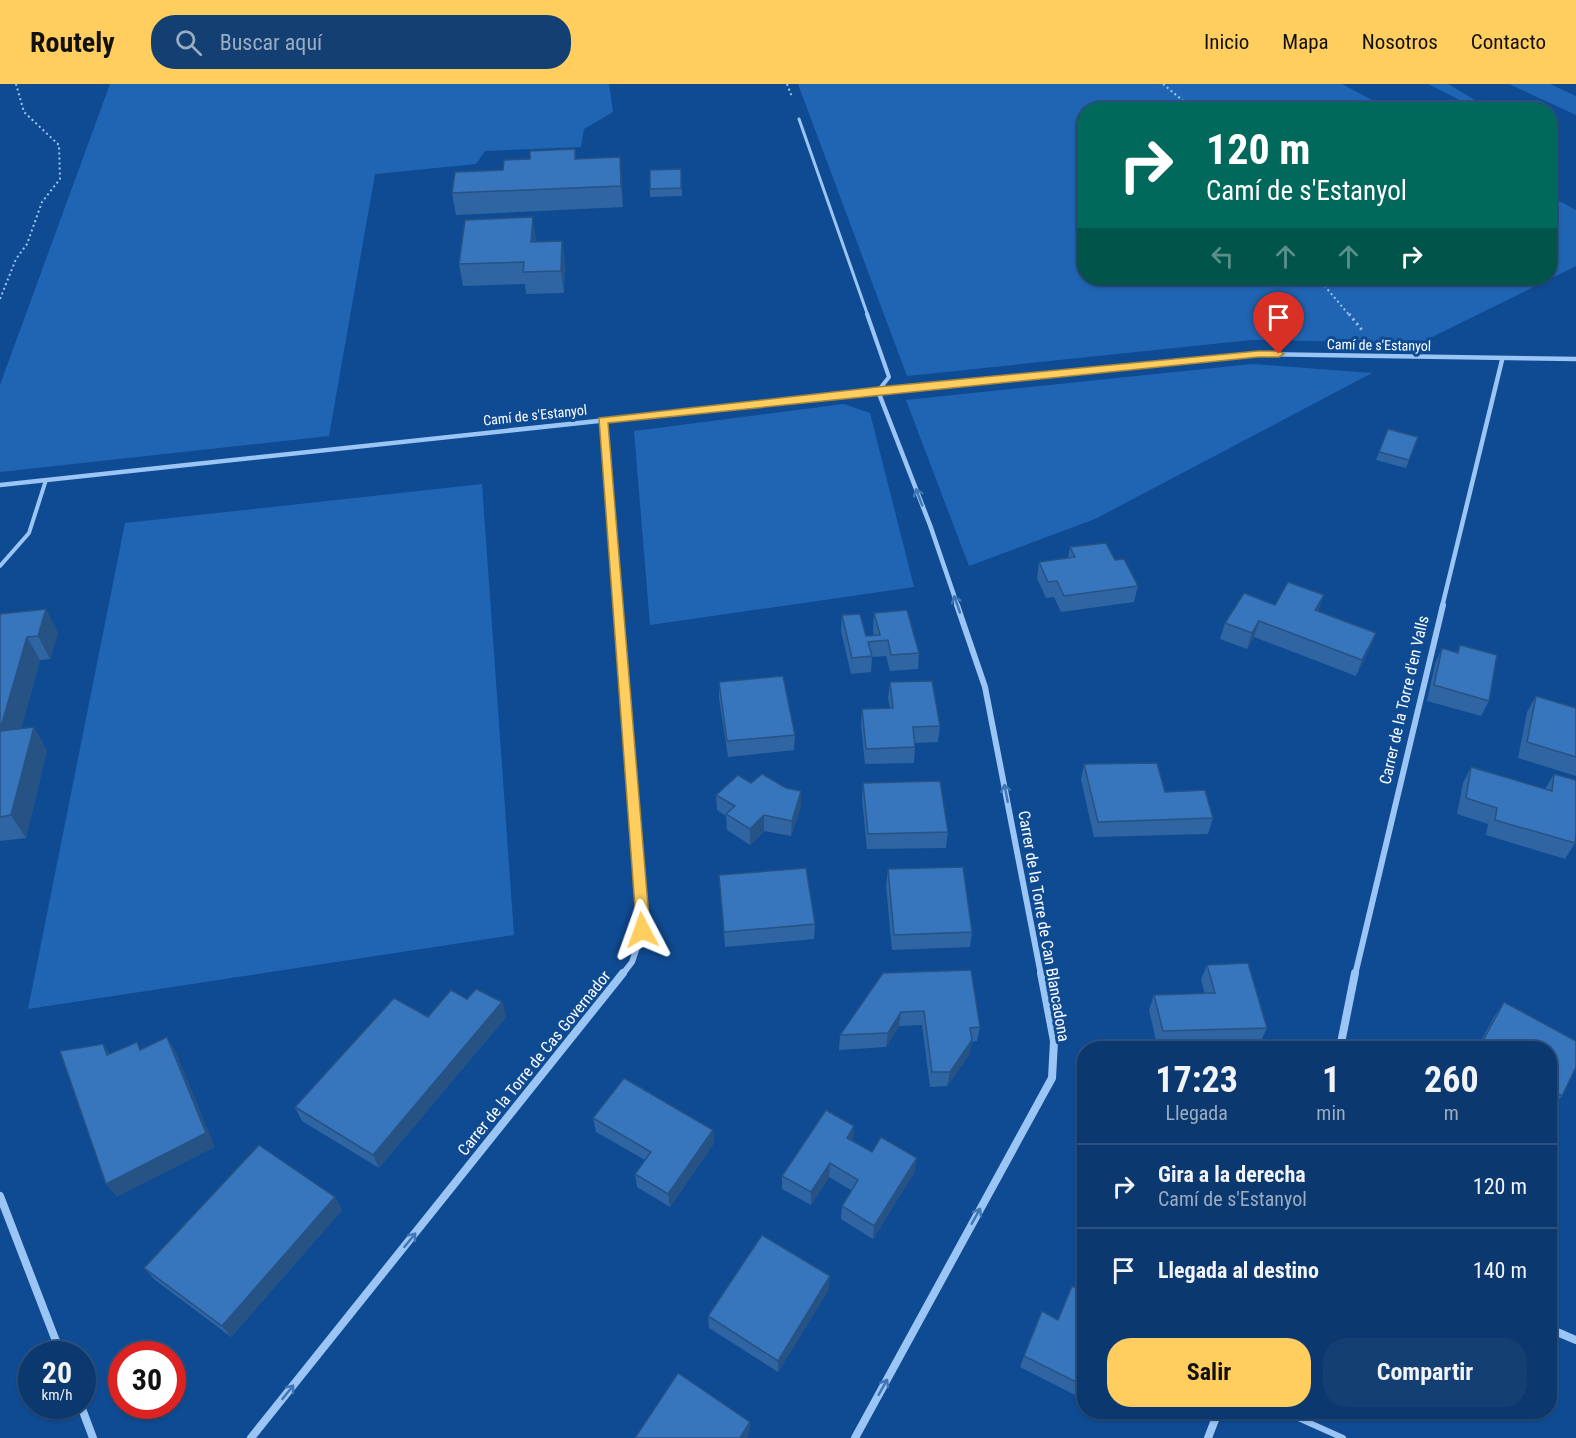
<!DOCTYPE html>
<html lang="es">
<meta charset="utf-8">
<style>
body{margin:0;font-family:"Roboto Condensed",sans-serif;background:#143f73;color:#f1f3f6;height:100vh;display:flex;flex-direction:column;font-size:22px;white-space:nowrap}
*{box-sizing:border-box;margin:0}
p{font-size:20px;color:#9aacc2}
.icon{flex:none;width:33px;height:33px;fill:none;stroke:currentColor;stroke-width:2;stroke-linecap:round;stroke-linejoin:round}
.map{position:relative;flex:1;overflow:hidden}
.side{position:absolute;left:1077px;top:957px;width:480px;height:378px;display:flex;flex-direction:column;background:#0b386e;border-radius:24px;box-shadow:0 2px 4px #0004,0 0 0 2px #2b5281}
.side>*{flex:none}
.guide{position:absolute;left:1077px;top:18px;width:480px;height:183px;border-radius:24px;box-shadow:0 2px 4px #0004,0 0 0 2px #2b5281;background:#00695c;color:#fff;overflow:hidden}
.speed{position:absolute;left:18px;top:1257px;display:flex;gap:12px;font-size:30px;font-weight:700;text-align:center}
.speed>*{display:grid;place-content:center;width:78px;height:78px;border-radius:50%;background:#0b386e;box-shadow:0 2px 4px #0004,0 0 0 2px #2b5281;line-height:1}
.speed small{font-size:15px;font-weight:400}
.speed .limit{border:9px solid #d22;background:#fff;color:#111}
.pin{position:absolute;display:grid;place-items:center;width:51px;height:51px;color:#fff;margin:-62px -26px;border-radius:50% 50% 50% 0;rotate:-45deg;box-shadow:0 0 6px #0007}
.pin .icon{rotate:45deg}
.me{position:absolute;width:66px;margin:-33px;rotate:356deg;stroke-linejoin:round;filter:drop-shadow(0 0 4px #0008)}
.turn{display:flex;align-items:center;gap:21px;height:126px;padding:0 30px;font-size:27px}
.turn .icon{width:78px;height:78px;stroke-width:2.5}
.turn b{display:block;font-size:42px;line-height:51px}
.lanes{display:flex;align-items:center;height:57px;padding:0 30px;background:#0003;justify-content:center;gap:30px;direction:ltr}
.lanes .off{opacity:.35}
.eta{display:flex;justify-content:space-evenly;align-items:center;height:102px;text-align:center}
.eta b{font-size:36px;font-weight:700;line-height:42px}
.primary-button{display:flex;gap:12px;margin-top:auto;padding:12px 30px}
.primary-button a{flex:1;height:69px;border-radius:24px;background:#ffce5e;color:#111;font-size:24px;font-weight:700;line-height:69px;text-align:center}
.primary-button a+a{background:#143f73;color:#f1f3f6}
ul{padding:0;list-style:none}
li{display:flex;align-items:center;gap:18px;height:84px;padding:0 30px;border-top:2px solid #2b5281}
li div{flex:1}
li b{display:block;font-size:22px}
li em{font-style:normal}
header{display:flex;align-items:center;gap:36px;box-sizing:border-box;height:84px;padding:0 30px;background:#ffce5e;color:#111}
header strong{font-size:28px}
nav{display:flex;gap:33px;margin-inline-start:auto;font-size:21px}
.search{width:420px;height:54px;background:#143f73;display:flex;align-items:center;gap:15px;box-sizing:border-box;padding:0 21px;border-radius:24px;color:#9aacc2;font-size:22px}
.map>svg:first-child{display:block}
.green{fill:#2065b3}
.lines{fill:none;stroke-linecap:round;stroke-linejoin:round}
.path-far1{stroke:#9bc5f4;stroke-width:2;stroke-dasharray:2 3;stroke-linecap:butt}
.path{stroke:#9bc5f4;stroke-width:3;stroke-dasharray:2 4;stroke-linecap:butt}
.service-far2{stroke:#9bc5f4;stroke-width:3}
.service-far1{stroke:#9bc5f4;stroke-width:4}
.service{stroke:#9bc5f4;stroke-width:6}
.minor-far2{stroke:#9bc5f4;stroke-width:4.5}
.minor-far1{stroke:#9bc5f4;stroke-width:6}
.minor{stroke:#9bc5f4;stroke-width:8}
.wall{fill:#2f65a2}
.shaded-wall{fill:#265284}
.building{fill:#3775bc;stroke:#265284;stroke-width:1.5}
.oneway{stroke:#4076b5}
.route{fill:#ffce5e;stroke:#a6863d;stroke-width:1.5}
.labels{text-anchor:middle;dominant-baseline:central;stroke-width:6;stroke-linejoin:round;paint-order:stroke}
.far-street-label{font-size:14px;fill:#fff;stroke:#0f4b93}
.street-label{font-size:16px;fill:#fff;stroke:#0f4b93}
</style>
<header>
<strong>Routely</strong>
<div class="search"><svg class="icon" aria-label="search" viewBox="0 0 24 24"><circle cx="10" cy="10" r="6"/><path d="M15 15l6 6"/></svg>Buscar aquí</div>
<nav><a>Inicio</a><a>Mapa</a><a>Nosotros</a><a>Contacto</a></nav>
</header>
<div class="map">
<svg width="1576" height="1354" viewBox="0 0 1576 1354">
<rect width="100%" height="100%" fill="#0f4b93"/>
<g class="green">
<path d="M110 0H609L613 28 584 45 581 63 485 67 476 80 375 90 329 352 0 388V301Z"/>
<path d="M798 0H1342L1389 25 1084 26V194H1550V112L1576 126V182L1420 259 1251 256 907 292Z"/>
<path d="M1428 0H1448L1485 22 1487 25 1466 19Z"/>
<path d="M1509 0H1550L1576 12V31Z"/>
<path d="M1252 280 1372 289 1095 435 969 482 906 316Z"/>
<path d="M844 320 870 329 914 503 650 541 634 347Z"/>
<path d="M482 400 514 851 28 925 125 439Z"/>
</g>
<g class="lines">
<g class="path-far1">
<path d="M787 0 792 13"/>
<path d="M1163 0 1194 26"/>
<path d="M1318 194 1350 232"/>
<path d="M0 215 16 175 27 160 42 118 60 95 59 61 24 28 16 0"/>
</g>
<path class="path" d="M1349 230 1362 246"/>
<path class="service-far2" d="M799 35 868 232"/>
<g class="service-far1">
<path d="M867 230 889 293 878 307"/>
<path d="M0 482 29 449 46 396"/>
</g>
<path class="service" d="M1285 1328 1343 1354"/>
<g class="minor-far2">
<path d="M878 307 930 441 958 523"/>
<path d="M602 336 617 523"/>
<path d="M0 401 878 307 1258 270 1576 275"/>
<path d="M1442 523 1502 276"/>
</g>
<g class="minor-far1">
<path d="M617 521 643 846 632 878 622 891"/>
<path d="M957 521 985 603 1041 891"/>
<path d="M1355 891 1443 521"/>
</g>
<g class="minor">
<path d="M1340 964 1355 889"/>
<path d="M0 1112 61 1270"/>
<path d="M1550 1245 1576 1256"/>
<path d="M81 1322 93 1354"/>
<path d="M251 1354 623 889"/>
<path d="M855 1354 1052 994 1054 957 1041 889"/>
<path d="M1208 1354 1218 1328"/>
</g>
</g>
<g class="wall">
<path d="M575 65 576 75 620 73 623 123 456 131 452 109 530 75Z"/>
<path d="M681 85 682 112 650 113V105Z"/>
<path d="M536 155 535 158 562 157 565 178 564 209 526 210 525 200 463 202 459 180Z"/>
<path d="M1388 345 1418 353 1406 384 1376 376Z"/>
<path d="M1070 463 1115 476 1138 502 1134 518 1061 528 1054 513 1046 514 1037 494 1039 478 1068 474Z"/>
<path d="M1324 511 1318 527 1376 549 1370 564 1356 592 1254 553 1247 565 1220 555 1225 539 1275 521Z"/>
<path d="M874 529 919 569 918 585 890 587 886 572 872 573 871 588 851 590 841 547 842 531 866 552H874L873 545Z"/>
<path d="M0 530 58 548 50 575 40 576 21 645 47 666 26 754 0 757Z"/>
<path d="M1460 561 1489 617 1481 632 1427 617 1435 580 1442 564 1457 568Z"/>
<path d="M719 598 795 651 794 666 728 673 719 614Z"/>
<path d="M890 598 940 642 938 658 915 659V663L914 679 865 680 861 641 862 625 890 624 888 614Z"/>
<path d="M1536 612 1576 624V692L1518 674 1527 628Z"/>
<path d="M1084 680 1165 708 1213 734 1208 750 1094 753 1081 696Z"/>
<path d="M1471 683 1545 705 1554 690 1575 759 1565 775 1486 751 1488 740 1457 730 1463 699Z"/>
<path d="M751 699 801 723 791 752 764 747 750 761 727 746 726 732 717 726 716 711Z"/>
<path d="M863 699 948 748 946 764 867 765 862 715Z"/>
<path d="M888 785 972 848 970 863 892 866 886 801Z"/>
<path d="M719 791 815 840 814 855 725 863Z"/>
<path d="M1207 881 1267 944 1260 959 1157 961 1149 926 1154 911 1205 910 1201 896Z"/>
<path d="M883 889 980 943 977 957 972 958 969 971 947 1002 930 1003 922 941 899 942 886 963 839 966 840 951Z"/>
<path d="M467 915 502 918 506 933 379 1084 302 1037 295 1023 428 933Z"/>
<path d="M1504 918 1576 957V983L1562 1012 1550 1026V964H1477L1494 933Z"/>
<path d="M593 1034 713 1046 714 1059 670 1123 637 1103 635 1090 645 1076 596 1048Z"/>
<path d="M853 1057 872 1068 915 1087 873 1155 841 1135 842 1122 851 1106 829 1093 811 1121 782 1105V1092Z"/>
<path d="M335 1113 342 1126 231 1253 155 1196 144 1184Z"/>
<path d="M1084 1146V1168L1077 1165Z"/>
<path d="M829 1205 778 1288 709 1244 708 1232Z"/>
<path d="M1024 1272 1080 1300 1075 1311 1020 1283Z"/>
</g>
<g class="shaded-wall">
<path d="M620 73 622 94 623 123 621 102Z"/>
<path d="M533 133 536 155 534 180 531 158Z"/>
<path d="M562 157 565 178 564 209 561 187Z"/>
<path d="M1324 511 1318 527 1315 526Z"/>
<path d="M46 525 58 548 50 575 38 552Z"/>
<path d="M1259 537 1254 553 1247 565 1252 549Z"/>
<path d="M1376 549 1370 564 1356 592 1362 576Z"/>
<path d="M27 553 40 576 14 670 0 648V646Z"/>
<path d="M34 643 47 666 26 754 11 731Z"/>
<path d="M801 707V723L791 752 792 737Z"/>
<path d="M764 731V747L750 761V745Z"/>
<path d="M502 918 506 933 379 1084 373 1071Z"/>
<path d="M901 928 899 942 886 963 888 949Z"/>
<path d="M167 953 176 968 215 1063 117 1113 106 1100Z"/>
<path d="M972 956 969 971 947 1002 950 988Z"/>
<path d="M103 960 113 974 107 971Z"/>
<path d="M854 1042 853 1056 846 1067 847 1054Z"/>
<path d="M713 1046 714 1059 670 1123 668 1110Z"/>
<path d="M917 1074 915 1087 873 1155 874 1142Z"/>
<path d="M830 1079 829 1093 811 1121V1108Z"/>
<path d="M335 1113 342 1126 231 1253 222 1242Z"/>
<path d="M830 1192 829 1205 778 1288V1277Z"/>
<path d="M750 1338V1348L747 1354H740Z"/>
</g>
<g class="building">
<path d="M575 65V75L620 73 621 102 452 109 455 88 503 86 504 76 530 75V67Z"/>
<path d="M681 85V104L650 105V86Z"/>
<path d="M533 133 531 158 562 157 561 187 523 188 524 178 459 180 465 136Z"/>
<path d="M1388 345 1418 353 1409 376 1379 368Z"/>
<path d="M1106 459 1115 476 1124 475 1138 502 1064 512 1057 497 1048 498 1039 478 1075 473 1070 463Z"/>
<path d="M1288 498 1324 511 1315 526 1376 549 1362 576 1259 537 1252 549 1225 539 1244 509 1275 521Z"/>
<path d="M46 525 38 552 27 553 0 646V530Z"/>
<path d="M907 526 919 569 891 571 888 556 868 558 872 572 852 574 842 531 860 530 866 552 880 551 874 529Z"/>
<path d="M1460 561 1497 571 1489 617 1434 601 1442 564 1458 569Z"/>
<path d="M783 592 795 651 727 657 719 598Z"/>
<path d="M932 597 940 642 913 643 915 663 866 665 862 625 893 624 890 598Z"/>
<path d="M1536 612 1576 624V673L1527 658Z"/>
<path d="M34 643 11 731 0 733V647Z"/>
<path d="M1157 679 1165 708 1205 706 1213 734 1098 738 1084 680Z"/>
<path d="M1471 683 1552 707 1554 690 1576 696V748L1575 759 1495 736 1497 724 1466 714Z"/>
<path d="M762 690 786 704 801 707 792 737 764 731 750 745 726 730 735 722 716 711 738 691 751 699Z"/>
<path d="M940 697 948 748 868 750 863 699Z"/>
<path d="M963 783 972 848 894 851 888 785Z"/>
<path d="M806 784 815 840 724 848 719 791Z"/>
<path d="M1248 879 1267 944 1163 947 1154 911 1215 909 1207 881Z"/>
<path d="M971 886 980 943 970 944 972 956 950 988H932L924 927 901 928 888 949 840 951 883 889Z"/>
<path d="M476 905 502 918 373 1071 295 1023 394 914 428 933 451 906 467 915Z"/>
<path d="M1504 918 1576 957V983L1562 1012 1550 1005V964H1479Z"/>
<path d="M167 953 206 1049 106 1100 60 967 103 960 107 971 137 958 140 966Z"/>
<path d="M624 994 713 1046 668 1110 635 1090 651 1068 593 1034Z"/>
<path d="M826 1026 854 1042 847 1054 872 1068 881 1053 917 1074 874 1142 842 1122 858 1096 830 1079 811 1108 782 1092Z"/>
<path d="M259 1061 335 1113 222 1242 144 1184Z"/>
<path d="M762 1151 830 1192 778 1277 708 1232Z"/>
<path d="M1072 1202 1084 1208V1288L1080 1300 1024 1272 1042 1227 1058 1236Z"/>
<path d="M678 1289 750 1338 740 1354H635Z"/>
</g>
<defs><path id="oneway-shaft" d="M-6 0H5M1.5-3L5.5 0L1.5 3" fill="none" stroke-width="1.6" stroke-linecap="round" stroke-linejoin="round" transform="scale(1.5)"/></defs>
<g class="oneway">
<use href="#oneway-shaft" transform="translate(919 413) rotate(-111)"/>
<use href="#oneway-shaft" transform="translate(957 520) rotate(-109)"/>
<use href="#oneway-shaft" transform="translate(1006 709) rotate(-101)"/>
<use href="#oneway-shaft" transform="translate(976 1132) rotate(-61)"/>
<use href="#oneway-shaft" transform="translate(410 1156) rotate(-51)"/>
<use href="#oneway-shaft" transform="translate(883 1303) rotate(-61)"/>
<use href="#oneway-shaft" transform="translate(288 1308) rotate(-51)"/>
</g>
<path class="route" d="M1258 267H1279L1284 270 1279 273H1258L608 339 650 846 648 851H637L599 334 878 303Z"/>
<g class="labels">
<g class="far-street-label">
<text transform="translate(1379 261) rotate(1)">Camí de s'Estanyol</text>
<text transform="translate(535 331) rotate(-6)">Camí de s'Estanyol</text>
</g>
<g class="street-label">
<text transform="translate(1404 616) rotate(-77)">Carrer de la Torre d'en Valls</text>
<text transform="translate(1044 842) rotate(80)">Carrer de la Torre de Can Blancadona</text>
<text transform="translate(534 979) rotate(-51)">Carrer de la Torre de Cas Governador</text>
</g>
</g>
</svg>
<div class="speed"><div>20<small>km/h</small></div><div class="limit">30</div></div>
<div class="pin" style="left:1279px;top:270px;background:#d93025"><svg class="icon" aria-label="arrive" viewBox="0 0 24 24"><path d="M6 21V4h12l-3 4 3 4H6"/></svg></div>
<svg class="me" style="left:642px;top:846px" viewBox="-20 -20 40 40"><path d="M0-17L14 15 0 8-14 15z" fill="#ffce5e" stroke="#fff" stroke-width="4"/></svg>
<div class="guide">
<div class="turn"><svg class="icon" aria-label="right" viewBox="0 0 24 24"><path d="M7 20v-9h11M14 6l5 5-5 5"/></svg><div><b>120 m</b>Camí de s'Estanyol</div></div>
<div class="lanes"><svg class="icon off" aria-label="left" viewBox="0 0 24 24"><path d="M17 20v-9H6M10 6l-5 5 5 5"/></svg><svg class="icon off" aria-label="ahead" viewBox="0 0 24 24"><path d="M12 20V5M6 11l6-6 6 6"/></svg><svg class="icon off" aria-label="ahead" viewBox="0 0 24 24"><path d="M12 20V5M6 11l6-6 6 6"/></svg><svg class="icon" aria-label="right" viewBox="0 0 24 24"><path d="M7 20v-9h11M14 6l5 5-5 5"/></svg></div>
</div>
<section class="side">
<div class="eta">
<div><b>17:23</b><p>Llegada</p></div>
<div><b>1</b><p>min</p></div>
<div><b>260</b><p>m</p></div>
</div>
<ul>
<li><svg class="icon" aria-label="right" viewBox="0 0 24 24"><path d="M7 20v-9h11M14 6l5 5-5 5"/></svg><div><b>Gira a la derecha</b><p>Camí de s'Estanyol</p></div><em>120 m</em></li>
<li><svg class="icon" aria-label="arrive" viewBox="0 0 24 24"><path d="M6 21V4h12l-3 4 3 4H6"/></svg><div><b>Llegada al destino</b></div><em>140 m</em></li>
</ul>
<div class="primary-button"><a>Salir</a><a>Compartir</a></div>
</section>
</div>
